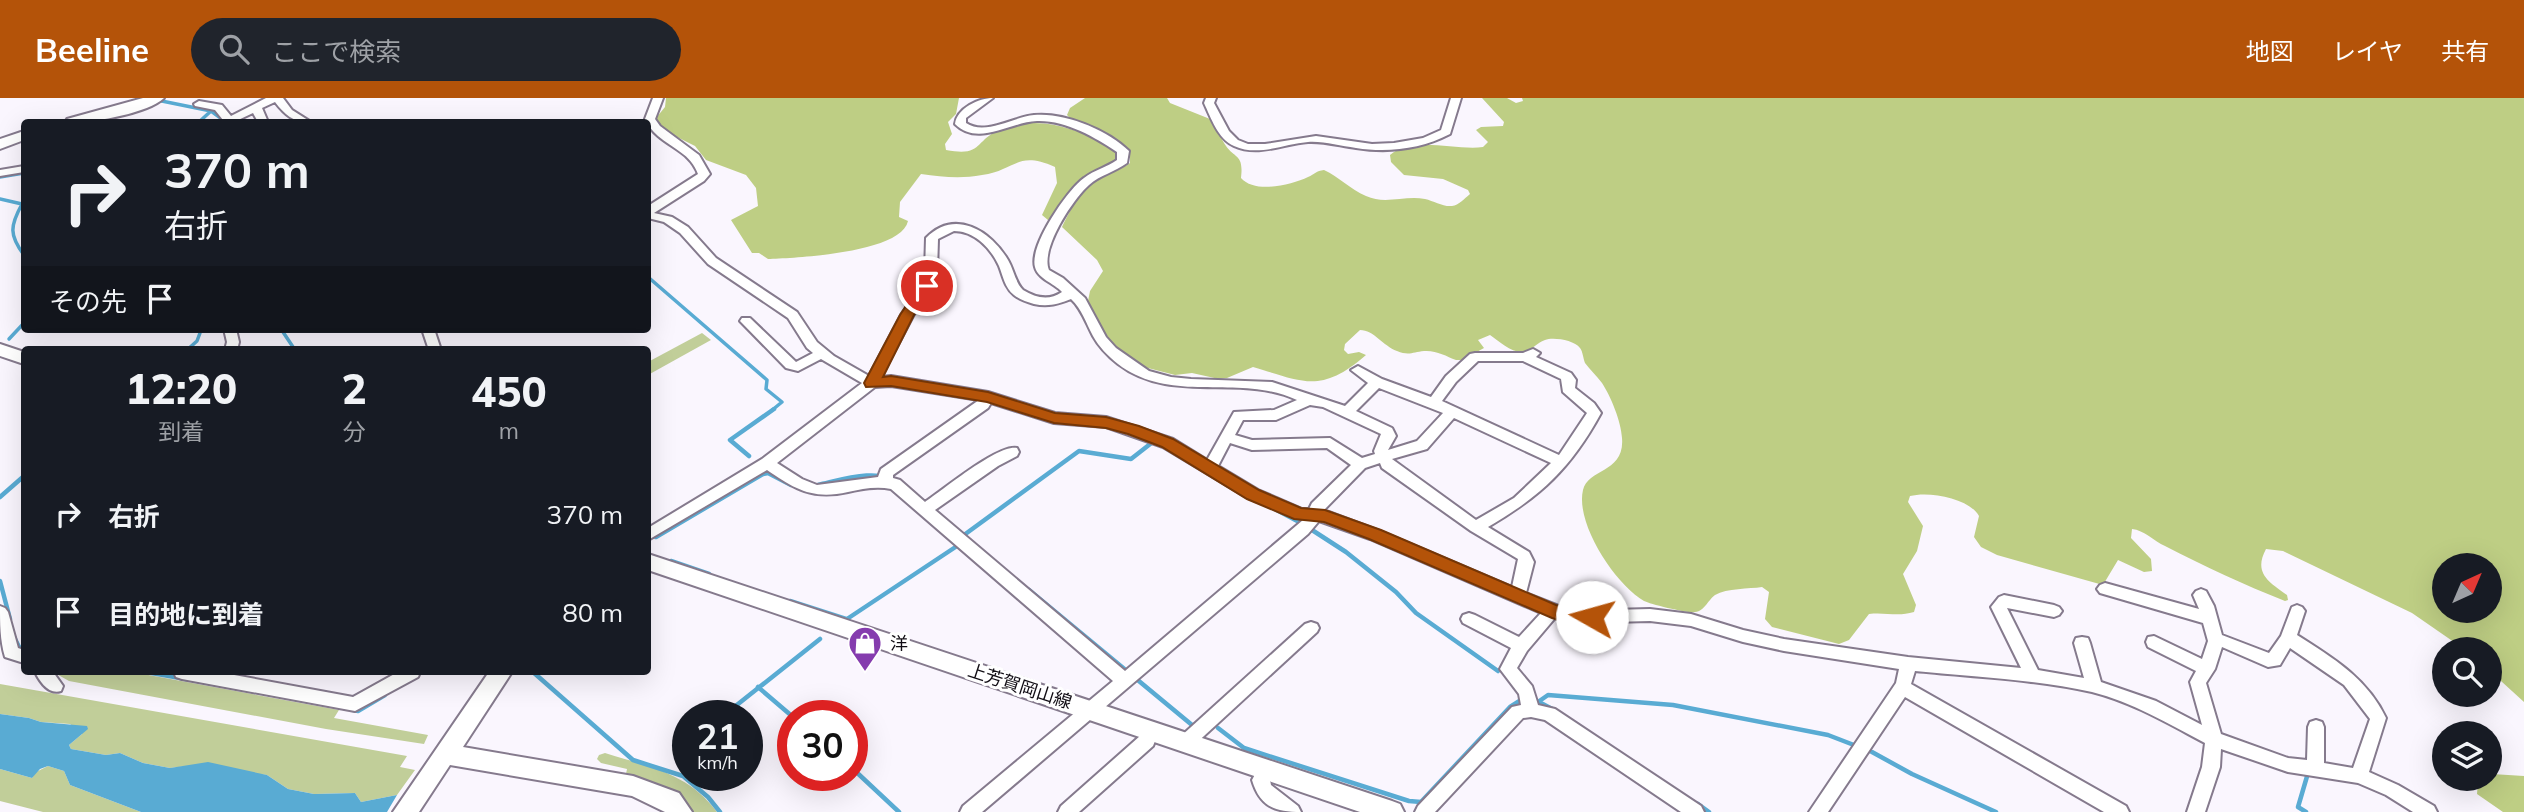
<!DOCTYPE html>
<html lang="ja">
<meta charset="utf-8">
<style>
body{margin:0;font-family:Mulish,"Noto Sans JP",sans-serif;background:#20242c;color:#f1f3f6;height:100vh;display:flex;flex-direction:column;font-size:26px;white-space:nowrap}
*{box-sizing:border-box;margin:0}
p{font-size:23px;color:#9ea1a6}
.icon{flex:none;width:38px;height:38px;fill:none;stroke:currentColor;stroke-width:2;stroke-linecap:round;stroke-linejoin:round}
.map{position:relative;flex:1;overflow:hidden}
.details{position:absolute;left:21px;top:248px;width:630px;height:329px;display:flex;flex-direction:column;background:#171b24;border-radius:7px;box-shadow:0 7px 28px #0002}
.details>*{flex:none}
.top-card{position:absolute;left:21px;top:21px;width:630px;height:214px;border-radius:7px;box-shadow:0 7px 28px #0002;background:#171b24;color:#f1f3f6;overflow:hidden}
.needle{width:46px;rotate:44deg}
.fabs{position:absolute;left:2432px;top:455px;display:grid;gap:14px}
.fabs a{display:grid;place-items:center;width:70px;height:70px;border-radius:50%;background:#171b24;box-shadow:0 7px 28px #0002;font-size:35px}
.speed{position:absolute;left:672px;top:602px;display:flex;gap:14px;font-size:35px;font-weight:700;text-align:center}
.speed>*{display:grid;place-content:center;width:91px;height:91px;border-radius:50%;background:#171b24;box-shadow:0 7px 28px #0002;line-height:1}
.speed small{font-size:18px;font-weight:400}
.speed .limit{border:10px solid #d22;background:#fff;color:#111}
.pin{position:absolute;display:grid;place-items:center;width:60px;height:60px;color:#fff;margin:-30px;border:4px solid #fff;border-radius:50%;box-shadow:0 2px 7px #0007}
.me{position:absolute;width:77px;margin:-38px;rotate:277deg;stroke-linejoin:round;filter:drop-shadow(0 0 5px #0008)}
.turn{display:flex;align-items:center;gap:24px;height:147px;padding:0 28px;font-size:32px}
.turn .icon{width:91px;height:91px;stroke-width:2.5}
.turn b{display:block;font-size:49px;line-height:60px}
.then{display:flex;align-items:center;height:66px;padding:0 28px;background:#0003;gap:14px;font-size:26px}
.eta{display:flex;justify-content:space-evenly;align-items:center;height:119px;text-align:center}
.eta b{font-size:42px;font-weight:800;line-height:49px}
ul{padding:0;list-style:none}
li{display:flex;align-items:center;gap:21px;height:98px;padding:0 28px}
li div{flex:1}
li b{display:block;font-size:26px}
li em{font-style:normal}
header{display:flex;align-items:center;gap:42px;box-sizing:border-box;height:98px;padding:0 35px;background:#b45309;color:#fff}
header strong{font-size:33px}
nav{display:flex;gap:38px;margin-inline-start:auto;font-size:24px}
.search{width:490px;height:63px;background:#20242c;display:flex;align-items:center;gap:18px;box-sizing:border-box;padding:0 24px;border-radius:38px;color:#9ea1a6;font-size:26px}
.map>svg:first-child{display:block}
.green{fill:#c1ce99}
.forest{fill:#bece84;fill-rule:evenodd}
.water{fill:#59abd3}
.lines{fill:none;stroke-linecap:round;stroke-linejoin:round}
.stream-far1{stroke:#59abd3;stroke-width:3.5}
.stream{stroke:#59abd3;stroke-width:4.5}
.street-casing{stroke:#857a8d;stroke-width:4}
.secondary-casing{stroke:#857a8d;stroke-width:4}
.street{fill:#fff;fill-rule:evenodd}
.secondary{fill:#fff;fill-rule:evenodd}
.route{fill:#b45309;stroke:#753606;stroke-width:2}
.labels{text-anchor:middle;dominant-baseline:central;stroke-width:6;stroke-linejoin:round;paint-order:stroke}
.poi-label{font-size:18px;fill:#100c13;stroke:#fff;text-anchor:start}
.street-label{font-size:18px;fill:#100c13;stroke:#fff}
</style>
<header>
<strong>Beeline</strong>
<div class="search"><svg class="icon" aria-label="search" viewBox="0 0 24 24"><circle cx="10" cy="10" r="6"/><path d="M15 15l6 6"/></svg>ここで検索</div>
<nav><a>地図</a><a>レイヤ</a><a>共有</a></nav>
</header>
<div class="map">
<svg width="2524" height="714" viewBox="0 0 2524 714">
<rect width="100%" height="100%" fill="#faf6fe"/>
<g class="green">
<path d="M702 235 711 242 648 277V264Z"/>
<path d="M53 574H132L339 612 334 620 428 637 424 646 326 631 69 583Z"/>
<path d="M0 586 407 658 400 669 415 672 397 697 361 704 355 695 314 696 288 691 267 677 188 668 170 670 143 665 120 655 106 657 71 651 69 647 82 636 70 626 41 624 29 620 0 616Z"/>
<path d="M605 655C650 669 688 675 717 714H684L635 684 626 676 627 671 601 665 597 661 599 657Z"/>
<path d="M48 668 64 673 70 687 141 714H43L0 703V671L32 680 36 674Z"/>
</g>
<g class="forest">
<path d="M666 0H959L956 16 948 24 952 36 945 46 946 52C983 59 974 43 999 32 1038 15 1083 32 1118 53L1119 62 1095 75 1057 118 1048 122 1042 117 1057 85 1055 69C1017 52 1016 72 982 77 961 81 942 79 921 76L900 104 899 119 908 123C901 155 796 160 768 161L759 155H752L731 122 758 108 756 90 746 77 706 62 695 48 661 31 656 20 665 9Z"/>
<path d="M1085 0H1167L1170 5 1215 23C1220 30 1220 39 1224 45 1234 62 1244 54 1241 80 1255 96 1291 87 1308 79 1315 76 1316 73 1324 72 1339 79 1350 91 1366 98 1385 107 1405 97 1425 101 1434 103 1443 109 1452 108 1459 107 1464 101 1470 96L1468 92 1443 81 1404 77 1391 64 1390 57C1413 37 1456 53 1483 49L1488 44 1476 32 1481 29 1503 28 1504 24 1482 0H1507L1516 5 1523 3 1522 0H2524V604L2490 573V551H2464L2412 515 2283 453 2266 451C2253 475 2269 484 2287 497L2288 502 2285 503C2244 487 2204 468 2165 448 2154 443 2144 432 2132 431L2131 440 2151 461 2152 473 2144 474 2118 462 2103 487 1997 457 1981 449 1974 439 1979 418C1969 400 1929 393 1910 398L1908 404 1923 428 1917 453 1903 476 1916 507 1914 514C1898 519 1885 514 1869 516L1849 542 1839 546 1772 529 1765 521 1769 494 1762 489C1749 491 1727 490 1715 497 1706 504 1704 516 1690 514 1683 514 1650 506 1644 503 1616 487 1575 426 1583 392 1588 370 1625 375 1622 340 1621 323 1611 299 1602 285 1597 278 1590 272 1585 265 1583 260 1583 254 1580 250 1574 242 1553 239 1545 242 1536 245 1532 253 1522 254 1510 254 1499 243 1490 237L1478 242 1484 250 1462 262H1456C1446 258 1436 252 1424 253 1413 254 1409 258 1397 253 1383 248 1374 232 1360 232L1345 246 1344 252 1348 256 1359 254 1366 257C1321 296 1304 284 1253 269L1227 280 1219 281 1192 275 1175 277 1144 269 1128 262 1106 238 1088 203 1090 193 1103 173 1097 162 1062 129C1071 111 1081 89 1100 80 1111 75 1120 72 1130 65V52C1120 43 1109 36 1097 31 1086 26 1075 27 1067 17L1070 10ZM2445 467H2490V513H2445Z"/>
<path d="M2492 676 2524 678V714H2503L2477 696 2478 684 2490 681Z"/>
</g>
<path class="water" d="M0 616 29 620 41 624 87 628 88 631 69 647 71 651 106 657 120 655 143 665 170 670 208 664 267 677 288 691 314 696 355 695 361 704 397 697 387 714H141L70 687 64 673 48 668 40 671 32 680 0 671Z"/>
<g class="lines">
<g class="stream-far1">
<path d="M147 0 211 13 199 24"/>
<path d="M211 13 226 24"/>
<path d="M0 79 24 75"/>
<path d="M0 101 22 106C10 128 9 137 24 157"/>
<path d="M648 179 767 282 766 291 782 304 771 313"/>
<path d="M281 231 295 252"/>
<path d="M9 241 24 225"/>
<path d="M187 252 197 243 200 235 197 231"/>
</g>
<g class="stream">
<path d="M749 358 730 342 774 311"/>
<path d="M818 387C845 381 876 370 902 385"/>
<path d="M0 399 24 378"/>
<path d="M1271 409 1301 425"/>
<path d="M1312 432 1346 454 1396 494 1416 515 1498 573"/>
<path d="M964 437 1079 353 1131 361 1154 343 1157 344"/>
<path d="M656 439 763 376 768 375 791 387"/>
<path d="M671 463 709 476"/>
<path d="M0 483 10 521"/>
<path d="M1029 492 1192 627"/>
<path d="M790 503 846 521"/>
<path d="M844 523 957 448"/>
<path d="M14 539 19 549 24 551"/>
<path d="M146 574 186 581"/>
<path d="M533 574 633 662 683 678 708 699 720 714"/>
<path d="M758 589 793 619"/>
<path d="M1538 604 1548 597 1673 607 1828 637 1872 654 1912 676 1996 714"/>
<path d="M1539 604 1556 613"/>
<path d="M353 612 358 613 385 597"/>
<path d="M723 618 820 541"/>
<path d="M1218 630 1244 650 1409 703 1421 704"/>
<path d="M852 670 899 714"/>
<path d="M1420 705 1510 609 1521 602"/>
<path d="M1698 706 1709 714"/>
<path d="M2306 714 2298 709 2308 675"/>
</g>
<defs>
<g id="street">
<path d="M266 0H283L292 12 311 24C294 25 285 17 275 4L262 10 268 24H258L253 15 234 24H222L223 22 215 12 195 8 194 6 199 3 222 7 231 18Z"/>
<path d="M653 0H663L655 21 660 28 699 57 710 76 704 83 654 115 672 119 688 129 716 160 797 214 817 244 834 258 869 278 901 217 921 188 925 174 926 140C955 110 991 133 1008 162 1014 172 1015 184 1023 192 1036 200 1049 203 1062 194 1054 185 1038 181 1035 169 1029 148 1067 92 1084 80 1094 72 1107 69 1117 62V54C1095 39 1065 22 1037 23 1010 24 978 49 955 26 957 10 979 0 993 0L966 20V25C985 38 1013 19 1034 17 1064 14 1108 32 1129 53L1127 65C1115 74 1100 77 1089 87 1073 101 1040 151 1049 172L1063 180 1085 200 1106 239 1116 250 1149 273 1171 279 1191 281 1272 284 1345 308 1368 285 1351 272 1358 268 1382 281 1431 299 1446 278 1470 256 1475 255H1523L1533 251 1540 255 1536 259 1571 275 1576 282 1575 290 1594 305 1601 315C1571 370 1541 398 1488 429L1529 454 1534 464 1526 495 1572 513 1650 511 1691 516 1743 532 1784 541 1908 559 2021 570 1991 509 1999 499 2004 497 2054 507 2059 509 2062 513 2059 517 2054 519 2007 510 2038 572 2084 580 2074 545 2076 540 2082 539 2088 540 2090 545 2101 584 2156 603 2202 627 2190 584 2196 573 2148 549 2146 544 2148 539 2154 538 2202 561 2208 543 2203 525 2100 495 2097 491 2100 487 2105 485 2199 511 2193 497 2196 493 2201 491 2206 493 2214 508 2222 537 2269 555 2281 538 2292 509 2297 507 2302 509 2305 513 2297 537C2333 560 2367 580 2386 620L2369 674 2398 687 2434 708 2437 714H2413L2386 697 2358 685 2288 674 2221 651 2220 669 2205 714H2187L2202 669 2205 645C2169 626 2132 604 2092 594 2034 581 1974 579 1915 573L1911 586 2126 708 2129 714H2104L1905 599 1828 714H1809L1896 585 1899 571 1784 553 1743 544 1691 528 1650 523 1572 525 1555 520 1527 553 1517 570 1532 588 1538 607 1555 611 1701 708 1704 714H1681L1545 622 1531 619 1523 620 1435 714H1415L1418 708 1512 609 1521 607 1519 596 1500 571 1511 550 1463 525 1461 521 1463 517 1469 515 1475 517 1519 539 1541 515 1370 441 1319 423 1308 436 982 714H960L963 708 1113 583 891 391C876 388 862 391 848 394 812 402 795 391 767 372L648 442V430L762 361 862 285 821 261 798 273 786 270 740 223 742 220H750L796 264 813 255 807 250 788 220 708 166 680 135 664 124 648 120V108L698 76C691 56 673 51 658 38 652 33 648 27 645 21ZM954 133C974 133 991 150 999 168 1003 178 1005 190 1014 197 1020 202 1027 204 1034 206 1048 209 1059 206 1071 201 1082 211 1086 225 1093 238 1099 249 1108 258 1118 266 1171 307 1240 275 1297 302L1274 312 1234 314 1207 362 1173 341 1106 319 1055 315 988 294 891 278 881 279 913 218 933 188 937 174 938 141ZM1478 263H1523L1561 281 1563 294 1587 315 1559 357 1442 303 1456 284ZM891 288 979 302 881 371 878 379 817 387 802 381 777 365 875 289ZM1379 290 1443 315 1417 343 1388 352 1396 338 1392 330 1356 313ZM991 305 1054 325 1106 329 1163 349 1248 400 1303 422 1125 573 935 412 998 368 1017 358 1019 354 1017 350C998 346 943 392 925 404L900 382 893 380V377L988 310ZM1310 307 1323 309 1381 336 1374 353 1375 356 1362 360 1330 340 1252 342 1235 337 1243 322H1276ZM1454 320 1551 365 1514 400 1476 422 1392 361 1427 351ZM1230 345 1252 352 1327 350 1351 367 1312 405 1309 411H1302L1258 392 1218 368ZM1380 365 1382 370 1471 433 1518 461 1512 489 1380 433 1324 412 1365 370ZM2222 549 2268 569 2280 567 2290 550 2344 587 2370 621 2353 670 2324 665V629L2322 624 2316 622 2310 624 2308 629 2307 662 2288 660 2221 636 2206 585 2215 571Z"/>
<path d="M1206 0H1216L1214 5 1229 33 1238 42 1248 46H1265L1316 38 1372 46 1394 45 1423 40 1441 32 1451 0H1461L1450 36C1421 51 1388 55 1356 50 1340 48 1324 43 1308 44 1283 46 1258 59 1234 48 1218 41 1211 20 1204 5Z"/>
<path d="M24 68V74L0 78V72Z"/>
<path d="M224 231H236L239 244 237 252H225L227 244Z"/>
<path d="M422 231H434L441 252H429Z"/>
<path d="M0 508 5 510 8 514 18 550 24 552V565L5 559C0 542 0 525 0 508Z"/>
<path d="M1311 524 1317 526 1319 530 1317 534 1192 649 1186 651 1180 649 1178 644 1180 639 1305 526Z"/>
<path d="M35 574H53L63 588 61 593C49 597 40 584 35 574Z"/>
<path d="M174 574H218L353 599 398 574H420L418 579 355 613 182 581 176 579Z"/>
<path d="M1151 626 1157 628 1159 633 1153 648 1079 714H1058L1061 708 1140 638 1145 628Z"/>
<path d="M1266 665 1272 667 1275 672 1270 682 1271 687 1298 708 1301 714C1275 714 1260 709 1252 682L1260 667Z"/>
</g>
<g id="secondary">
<path d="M143 0H164C147 16 88 26 65 24L67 21Z"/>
<path d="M24 33V42L0 51V41Z"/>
<path d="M0 246 24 254V266L0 258Z"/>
<path d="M648 456 1392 703 1400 706 1404 714H1360L648 472Z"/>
<path d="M489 574H512L463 649 633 678 679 695 692 714H665L632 698 450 667 419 714H393Z"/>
</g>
</defs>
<use href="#street" class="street-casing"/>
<use href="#secondary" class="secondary-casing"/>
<use href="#street" class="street"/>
<use href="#secondary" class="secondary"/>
</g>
<path class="route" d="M927 183 934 188 914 217 883 279 891 278 988 294 1055 315 1106 319 1139 328 1173 341 1259 392 1301 410 1325 412 1381 432 1556 507C1570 511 1585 510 1598 514L1601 519 1598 524C1582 530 1567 525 1552 520L1369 441 1324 424 1294 421 1247 401 1162 349 1128 336 1106 330 1054 325 987 304 891 288 866 289 864 285 900 217 922 184Z"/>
<defs>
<symbol id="shop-pin" viewBox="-11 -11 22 30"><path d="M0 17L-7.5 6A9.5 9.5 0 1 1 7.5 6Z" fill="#853cae" stroke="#fff"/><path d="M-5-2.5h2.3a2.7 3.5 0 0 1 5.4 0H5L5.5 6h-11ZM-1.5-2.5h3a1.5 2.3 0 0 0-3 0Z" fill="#fff"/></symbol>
</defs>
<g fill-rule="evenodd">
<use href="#shop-pin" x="846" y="526" width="38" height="52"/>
</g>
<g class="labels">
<g class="poi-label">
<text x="890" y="545">洋</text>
</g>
<g class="street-label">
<text transform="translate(1020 588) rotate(18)">上芳賀岡山線</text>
</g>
</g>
</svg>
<div class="fabs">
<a><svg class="needle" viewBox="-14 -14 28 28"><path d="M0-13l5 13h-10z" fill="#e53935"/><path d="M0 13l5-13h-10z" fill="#9ea1a6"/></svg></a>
<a><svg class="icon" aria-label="search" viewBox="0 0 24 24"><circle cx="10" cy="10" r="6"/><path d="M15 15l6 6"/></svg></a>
<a><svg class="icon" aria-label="layers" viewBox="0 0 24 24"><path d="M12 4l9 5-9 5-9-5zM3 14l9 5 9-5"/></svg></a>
</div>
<div class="speed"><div>21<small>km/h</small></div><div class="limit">30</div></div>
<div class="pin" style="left:927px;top:188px;background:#d93025"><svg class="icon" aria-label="arrive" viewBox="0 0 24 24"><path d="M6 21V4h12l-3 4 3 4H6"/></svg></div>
<svg class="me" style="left:1592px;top:519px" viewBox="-20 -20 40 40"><circle r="19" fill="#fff"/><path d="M0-13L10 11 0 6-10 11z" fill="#b45309"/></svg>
<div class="top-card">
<div class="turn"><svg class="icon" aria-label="right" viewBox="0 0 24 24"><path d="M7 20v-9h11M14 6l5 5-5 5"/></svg><div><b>370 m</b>右折</div></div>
<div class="then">その先<svg class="icon" aria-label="arrive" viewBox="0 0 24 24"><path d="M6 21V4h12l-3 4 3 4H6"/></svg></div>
</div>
<section class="details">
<div class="eta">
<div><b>12:20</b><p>到着</p></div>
<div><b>2</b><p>分</p></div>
<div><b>450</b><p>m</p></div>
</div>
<ul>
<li><svg class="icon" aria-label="right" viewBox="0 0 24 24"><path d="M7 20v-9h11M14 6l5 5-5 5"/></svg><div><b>右折</b></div><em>370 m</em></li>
<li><svg class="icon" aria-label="arrive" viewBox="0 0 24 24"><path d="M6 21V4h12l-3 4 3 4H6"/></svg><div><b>目的地に到着</b></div><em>80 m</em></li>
</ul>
</section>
</div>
